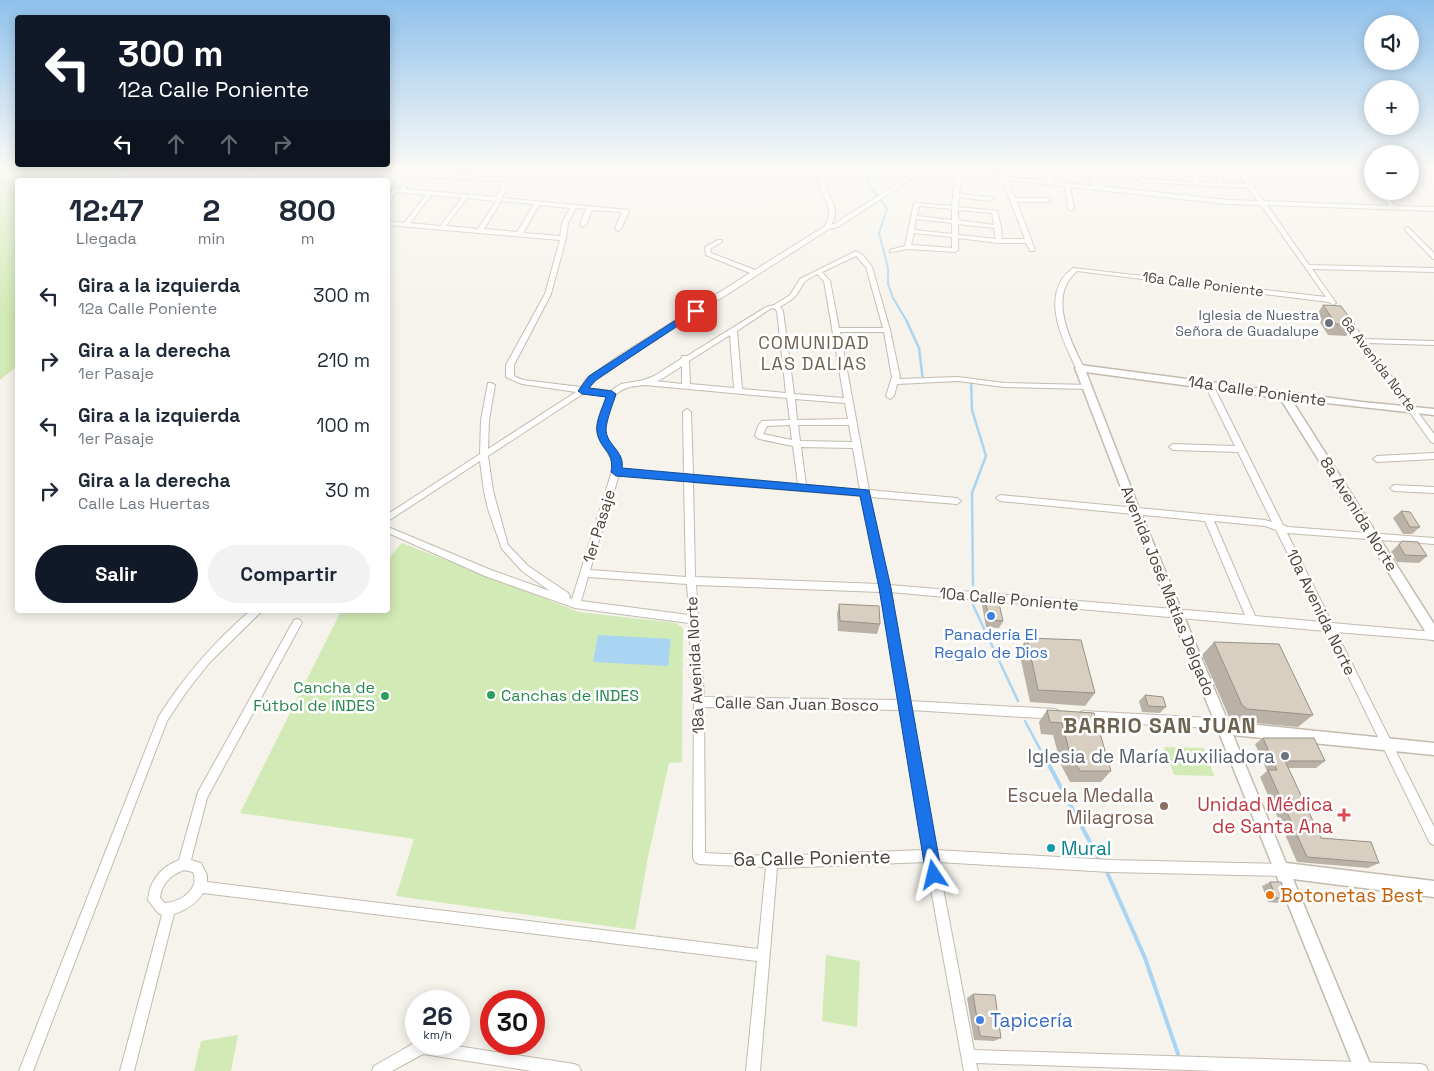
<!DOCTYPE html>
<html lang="es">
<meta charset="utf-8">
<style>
body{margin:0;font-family:"Space Grotesk",sans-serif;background:#f2f2f3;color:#1f2937;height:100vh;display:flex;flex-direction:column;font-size:19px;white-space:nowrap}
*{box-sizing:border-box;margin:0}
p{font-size:16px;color:#747a83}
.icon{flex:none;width:28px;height:28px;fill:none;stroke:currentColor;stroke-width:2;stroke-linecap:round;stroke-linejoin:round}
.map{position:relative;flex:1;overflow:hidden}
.sheet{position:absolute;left:15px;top:178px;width:375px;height:435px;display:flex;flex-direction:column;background:#fff;border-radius:5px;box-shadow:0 2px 12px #0003}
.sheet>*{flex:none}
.hud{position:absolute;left:15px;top:15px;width:375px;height:152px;border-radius:5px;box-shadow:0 2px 12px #0003;background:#111827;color:#fff;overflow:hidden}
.controls{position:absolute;left:1364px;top:15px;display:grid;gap:10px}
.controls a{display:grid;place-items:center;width:55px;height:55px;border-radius:50%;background:#fff;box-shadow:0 2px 12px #0003;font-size:25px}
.speed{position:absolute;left:405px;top:990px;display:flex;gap:10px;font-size:25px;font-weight:700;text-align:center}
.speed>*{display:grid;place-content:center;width:65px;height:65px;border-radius:50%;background:#fff;box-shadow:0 2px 12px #0003;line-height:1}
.speed small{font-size:12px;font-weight:400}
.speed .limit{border:8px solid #d22;background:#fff;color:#111}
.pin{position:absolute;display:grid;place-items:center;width:42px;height:42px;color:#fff;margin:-21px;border-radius:10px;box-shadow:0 2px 8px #0006}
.me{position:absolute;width:55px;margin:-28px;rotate:350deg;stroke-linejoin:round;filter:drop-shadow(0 0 4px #0008)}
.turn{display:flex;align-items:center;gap:18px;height:105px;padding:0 20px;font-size:22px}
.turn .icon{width:65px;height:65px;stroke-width:2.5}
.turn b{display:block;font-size:35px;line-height:42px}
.lanes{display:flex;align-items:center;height:48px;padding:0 20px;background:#0003;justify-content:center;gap:25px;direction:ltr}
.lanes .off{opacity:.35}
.eta{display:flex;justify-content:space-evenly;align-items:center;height:85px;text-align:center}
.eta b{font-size:30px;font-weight:800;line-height:35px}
.primary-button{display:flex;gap:10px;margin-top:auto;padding:10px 20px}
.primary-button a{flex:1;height:58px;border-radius:30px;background:#111827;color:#fff;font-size:20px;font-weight:800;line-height:58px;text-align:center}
.primary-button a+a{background:#f2f2f3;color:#1f2937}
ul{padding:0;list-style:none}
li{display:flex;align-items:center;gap:15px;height:65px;padding:0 20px}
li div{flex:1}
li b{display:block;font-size:19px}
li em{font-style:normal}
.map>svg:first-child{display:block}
.green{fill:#d2eab5}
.water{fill:#a9d4f2}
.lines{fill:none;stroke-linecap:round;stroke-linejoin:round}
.stream-far2{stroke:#a9d4f2;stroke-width:2}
.stream-far1{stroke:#a9d4f2;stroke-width:2.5}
.stream{stroke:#a9d4f2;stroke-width:4}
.minor-casing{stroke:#c2bbae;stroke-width:2}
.tertiary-casing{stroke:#c2bbae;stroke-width:3}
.minor{fill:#fff;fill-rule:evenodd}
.tertiary{fill:#fff;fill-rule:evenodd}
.wall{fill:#bab2a6}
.building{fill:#d8cfc1;stroke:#979187}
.route{fill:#1a73e8;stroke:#114b97}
.worship-dot{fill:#6b7280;stroke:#fff;stroke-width:2}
.shop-dot{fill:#3f7fe0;stroke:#fff;stroke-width:2}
.leisure-dot{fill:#2e9e5b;stroke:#fff;stroke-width:2}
.education-dot{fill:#8d6e63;stroke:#fff;stroke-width:2}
.health-dot{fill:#e0444e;stroke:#fff;stroke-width:2}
.culture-dot{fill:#0f9aa8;stroke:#fff;stroke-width:2}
.food-dot{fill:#e8710a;stroke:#fff;stroke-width:2}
.labels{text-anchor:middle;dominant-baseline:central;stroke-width:5;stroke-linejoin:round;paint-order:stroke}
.far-street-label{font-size:14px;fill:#4b4439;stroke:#fff}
.far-worship-label{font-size:14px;fill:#5b616d;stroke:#fff;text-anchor:end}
.street-label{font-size:16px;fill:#4b4439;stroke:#fff}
.shop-label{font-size:16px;fill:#366cbe;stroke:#fff}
.leisure-label{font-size:16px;fill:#27864d;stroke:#fff;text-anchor:end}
.neighbourhood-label{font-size:18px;letter-spacing:1px;fill:#6e6250;stroke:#fff}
.near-worship-label{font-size:19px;fill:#5b616d;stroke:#fff;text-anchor:end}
.near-education-label{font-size:19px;fill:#785e54;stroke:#fff;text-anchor:end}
.near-health-label{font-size:19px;fill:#be3a42;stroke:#fff;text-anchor:end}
.near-culture-label{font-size:19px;fill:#0d838f;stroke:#fff;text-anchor:start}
.near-street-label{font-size:19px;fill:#4b4439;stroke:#fff}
.near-food-label{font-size:19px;fill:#c56008;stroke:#fff;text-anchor:start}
.near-shop-label{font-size:19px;fill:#366cbe;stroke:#fff;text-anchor:start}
.district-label{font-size:21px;font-weight:bold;letter-spacing:1px;fill:#6e6250;stroke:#fff}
</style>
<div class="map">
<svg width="1434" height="1071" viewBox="0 0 1434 1071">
<rect width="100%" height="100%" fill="#f6f3ec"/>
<g class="green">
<path d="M0 166H127L116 180H18L17 366 0 380Z"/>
<path d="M402 543 579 612 676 623 683 628 682 762 669 763 648 857 635 930 396 896 414 839 240 813 339 615 343 610H388V559Z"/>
<path d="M1164 747 1204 748 1214 776 1174 775Z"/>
<path d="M826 955 860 961 857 1027 822 1021Z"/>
<path d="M238 1035 231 1071H194L201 1041Z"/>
</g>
<path class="water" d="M598 635 671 639 668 666 593 662Z"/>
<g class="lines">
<path class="stream-far2" d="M865 166C863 185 878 194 887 209L879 233 888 268V284L893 298 908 323"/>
<g class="stream-far1">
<path d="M907 322 919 348 923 381"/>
<path d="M971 380 972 410 986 456 972 493 973 585"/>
<path d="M973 605 1018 701"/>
<path d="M1025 721 1048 764"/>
</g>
<g class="stream">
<path d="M1048 763 1100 861"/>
<path d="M1106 870 1145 958 1178 1054"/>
</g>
<defs>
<g id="minor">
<path d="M816 166H822C824 173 824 179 826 186 830 203 841 207 831 225L834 224 925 166H932L838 227 829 229 623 361 592 383 588 388 610 391 621 384 644 380 654 376 681 359 682 356H687L766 307 774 305 790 295 800 279 856 251 863 255 872 267 890 330 900 377 899 379 958 377 1004 383 1090 385V389H1087L1004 387 958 381 897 384 894 396 890 399 886 396 892 377 884 332H840L869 490 957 498 961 501 957 504 870 497 889 585 1245 615 1205 521 1000 501 996 498 1000 495 1265 520 1272 522 1238 452 1173 450 1169 447 1173 444 1235 446 1205 385 1209 383 1213 385 1283 525 1288 527 1434 538V544L1287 533 1332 623 1434 632V640L1336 632 1434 827V845L1430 843 1326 631 890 592 909 701 1055 709 1059 711 1060 714 1059 717 1055 719 911 710 936 850 1110 860 1283 864 1287 866 1289 870 1287 874 1283 876 1110 872 938 862 974 1050 1421 1064 1426 1066 1428 1071H1218L976 1063 978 1071H964L926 862 777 868 760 1071H746L757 961 203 893C196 904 186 910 174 914L134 1071H120L162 915 158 913 148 900C150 880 161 867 179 860L198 792 294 620 297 619 300 620 302 623 300 626 207 798 191 860 201 863 207 875V882L758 949 766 867 699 864 695 862 693 858 694 702 689 623 575 608 485 576 388 533V527L491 570 550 591 522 571 502 549 488 509 484 491 480 461 388 521V514L480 454 481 420 488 383H491L495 385 489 420 488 449 576 392 522 384 506 377V365L545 294 560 240 388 225V221L404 223 426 195 397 192 390 201 388 202V197L393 189H400L410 174 412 173 506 178 509 180 502 198 628 210 629 211 621 229 618 231 615 229 622 212 592 210 586 225 583 227 580 225 586 209 576 208 568 223 566 238 551 294 514 365V376L523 380 581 387 586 379 617 357 750 273 706 255 705 247 718 240H722V242L710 249 711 253 755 270 825 226C835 207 825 204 820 187 819 180 819 173 816 166ZM414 177 503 181 496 197 405 189ZM431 195 462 198 440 226 410 223ZM467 198 496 201 478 229 446 226ZM501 201 534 204 517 232 484 229ZM539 205 570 208 562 223 560 236 523 233ZM856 256 866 267 883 328H839L830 281 822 272ZM817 274 824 281 844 398 794 394 783 311 780 307 795 297 805 281ZM774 308 777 311 786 393 742 389 737 331 770 309ZM730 335 734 388 690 384 689 361ZM682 366V384L656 381 660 380ZM645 385 787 398 790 420 762 421 758 426 755 436 759 439 793 446 798 484 693 475 691 412 687 409 683 412 684 475 621 469C622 455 611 450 607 439 602 428 610 398 619 392 627 386 636 386 645 385ZM584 393 607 396C603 408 595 422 598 435 601 448 613 454 613 468L572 599 569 598 570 596 568 593 528 566 508 545 493 491 488 456ZM795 399 845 403 848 419 797 420ZM790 425 792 440 763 434 767 426ZM798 425H849L852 442 800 441ZM801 447 853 448 860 490 806 485ZM619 475 684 481 686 577 590 570ZM693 482 861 496 880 584 695 577ZM1214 521 1265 526 1276 530 1322 622 1255 616ZM588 577 687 584 689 615 581 601ZM696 585 881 592 899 700 704 697ZM704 707 901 710 924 850 772 856 705 853ZM184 870 193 872C200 890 180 902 165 903L160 898C161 884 171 875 184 870Z"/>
<path d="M997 166H1003L1007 177 1048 181 1041 166H1047L1054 182 1093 186 1083 166H1089L1099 186 1228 200 1258 201 1248 188 1143 182 1136 179 1130 166H1136L1140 177 1146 179 1194 182 1187 166H1193L1200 182 1218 183 1208 166H1214L1224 183 1246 184 1233 166H1239L1264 201 1389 206 1377 191H1383L1395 206 1434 207V211L1267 205 1309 265 1434 268V272L1312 269 1336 303 1333 305 1329 302 1077 271C1074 274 1071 277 1069 280 1052 305 1072 344 1084 368L1080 370 1076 368C1064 342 1045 307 1062 279 1065 275 1069 271 1073 268L1326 297 1261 205 1228 204 1070 187 1074 209 1071 211 1068 209 1065 186 1008 180 1015 198H1048L1051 200 1048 202H1017L1035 250 1034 251H1030L1026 243H999L958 238V250L955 252 908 249 890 252V250L905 246 914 203 952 206 956 172 1001 176ZM961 175 1002 179 1025 239H1002L1001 227 997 211 958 207 959 197 990 201 993 199 990 197 959 194ZM919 206 952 209V220L917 216ZM958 210 992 213 994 225 958 220ZM916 219 952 223V234L914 230ZM958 224 994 228 996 239 958 235ZM914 233 952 237V248L911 245Z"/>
<path d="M1312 166H1339L1336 168H1315Z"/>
<path d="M1358 166H1364L1372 178V183L1370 182Z"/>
<path d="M1407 227 1409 228 1434 253V259L1432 258 1405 230V228Z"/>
<path d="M1346 317 1348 318 1364 339 1434 341V345L1367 343 1434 434V443L1431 442 1344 320 1343 319Z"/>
<path d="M1434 453V459L1377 462 1373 459 1377 456Z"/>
<path d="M1394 485 1434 487V493L1394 491 1390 488Z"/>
<path d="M251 610H263L209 663 187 691 167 721 33 1071H19L159 716C185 675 215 641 251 610Z"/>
<path d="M1083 711 1211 718 1229 725 1230 728 1229 731 1225 733 1211 728 1083 721 1079 719 1078 716 1079 713Z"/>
<path d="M416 1042V1044H444L574 1064 579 1066 581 1071H532L423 1054 392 1071H372L374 1066Z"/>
</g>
<path id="tertiary" d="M1080 365 1362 402 1434 409V415L1291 399 1434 624V640L1430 639 1280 398 1086 372 1140 511 1228 722 1434 743V755L1233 735 1286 863 1434 881V897L1293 879 1373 1071H1355L1130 511 1075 368Z"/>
</defs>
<use href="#minor" class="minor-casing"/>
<use href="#tertiary" class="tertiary-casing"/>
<use href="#minor" class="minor"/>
<use href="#tertiary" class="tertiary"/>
</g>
<g class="wall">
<path d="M1323 305 1355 325 1346 336 1328 335 1316 316Z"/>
<path d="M1401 511 1420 527 1412 534H1403L1393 518Z"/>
<path d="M1402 541 1427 556 1419 563 1397 562 1391 552Z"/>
<path d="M985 598 1003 621 999 628 986 627 982 605Z"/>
<path d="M839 604 880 624 877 634 838 631 837 614Z"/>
<path d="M1027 638 1095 693 1085 706 1030 702 1019 651Z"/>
<path d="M1214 642 1313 715 1298 727 1234 721 1229 717 1202 655Z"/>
<path d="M1145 695 1166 707 1160 713 1142 712 1139 701Z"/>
<path d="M1047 710 1094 713 1111 771 1101 782H1070L1061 765 1053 735 1041 734 1039 722Z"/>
<path d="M1263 738 1325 761 1316 768H1288L1321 838 1379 863 1368 868 1297 862 1260 777 1267 771 1255 744Z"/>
<path d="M1270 882 1287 899 1278 903 1268 902 1262 886Z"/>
<path d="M973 994 1001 1038 994 1041 974 1040 967 998Z"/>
</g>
<g class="building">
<path d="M1323 305 1341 306 1355 325 1336 324Z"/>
<path d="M1401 511 1410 512 1420 527H1410Z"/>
<path d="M1402 541 1418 542 1427 556 1405 555 1399 545Z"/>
<path d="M985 598 998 599 1003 621 989 620Z"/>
<path d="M839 604 879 606 880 624 840 621Z"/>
<path d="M1027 638 1081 640 1095 693 1038 690Z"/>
<path d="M1214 642 1279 644 1313 715 1247 709 1242 705Z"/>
<path d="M1145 695 1163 697 1166 707 1148 706Z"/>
<path d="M1047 710 1094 713 1111 771H1080L1070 754 1062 723 1050 722Z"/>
<path d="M1263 738H1314L1325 761H1285L1321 838 1371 842 1379 863 1307 857 1268 770H1277Z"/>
<path d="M1270 882H1281L1287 899 1276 898Z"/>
<path d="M973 994 995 995 1001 1038 980 1036Z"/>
</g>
<linearGradient id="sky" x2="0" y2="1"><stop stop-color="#8fc1ec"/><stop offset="0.53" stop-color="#fbfaf6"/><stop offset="1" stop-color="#fbfaf6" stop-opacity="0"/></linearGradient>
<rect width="1434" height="316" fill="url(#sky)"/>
<path class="route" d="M693 309 700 311 596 380 589 388 612 391 616 394C613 404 607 418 606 429 606 445 625 451 622 468L869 490 891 588 942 875 940 880 934 883 929 880 926 875 879 588 860 496 616 476 611 472C615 451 600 450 597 432 595 422 603 407 606 397L582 394 578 391 589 376Z"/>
<g class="worship-dot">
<circle cx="1329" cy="323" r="5"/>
<circle cx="1285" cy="756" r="5"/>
</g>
<g class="shop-dot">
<circle cx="991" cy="616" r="5"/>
<circle cx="980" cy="1020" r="5"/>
</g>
<g class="leisure-dot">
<circle cx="491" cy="695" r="5"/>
<circle cx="385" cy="696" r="5"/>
</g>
<circle class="education-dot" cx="1164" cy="806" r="5"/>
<path class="health-dot" d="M1341.5 807.5h5v5h5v5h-5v5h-5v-5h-5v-5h5z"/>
<circle class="culture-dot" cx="1051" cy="848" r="5"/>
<circle class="food-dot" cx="1270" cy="895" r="5"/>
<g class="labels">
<g class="far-street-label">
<text transform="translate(1203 284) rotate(7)">16a Calle Poniente</text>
<text transform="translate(1379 364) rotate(53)">6a Avenida Norte</text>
</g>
<g class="far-worship-label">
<text x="1319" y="315">Iglesia de Nuestra<tspan x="1319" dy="16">Señora de Guadalupe</tspan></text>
</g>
<g class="street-label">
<text transform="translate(1257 391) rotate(8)">14a Calle Poniente</text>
<text transform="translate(1359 514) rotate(58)">8a Avenida Norte</text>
<text transform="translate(599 526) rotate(-73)">1er Pasaje</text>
<text transform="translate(1168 591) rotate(68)">Avenida José Matías Delgado</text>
<text transform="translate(1009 599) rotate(5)">10a Calle Poniente</text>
<text transform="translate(1321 612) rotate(64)">10a Avenida Norte</text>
<text transform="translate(695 665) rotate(-93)">18a Avenida Norte</text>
<text transform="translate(797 704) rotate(1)">Calle San Juan Bosco</text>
</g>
<g class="shop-label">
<text x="991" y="634">Panadería El<tspan x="991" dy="18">Regalo de Dios</tspan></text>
</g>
<g class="leisure-label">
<text x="375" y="687">Cancha de<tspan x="375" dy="18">Fútbol de INDES</tspan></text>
<text x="501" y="695" text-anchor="start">Canchas de INDES</text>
</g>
<g class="neighbourhood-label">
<text x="814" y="342">COMUNIDAD<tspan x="814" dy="21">LAS DALIAS</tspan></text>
</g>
<g class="near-worship-label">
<text x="1275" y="756">Iglesia de María Auxiliadora</text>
</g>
<g class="near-education-label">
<text x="1154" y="795">Escuela Medalla<tspan x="1154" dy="22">Milagrosa</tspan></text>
</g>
<g class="near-health-label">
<text x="1333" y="804">Unidad Médica<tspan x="1333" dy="22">de Santa Ana</tspan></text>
</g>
<g class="near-culture-label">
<text x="1061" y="848">Mural</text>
</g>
<g class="near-street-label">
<text transform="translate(812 858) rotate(-1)">6a Calle Poniente</text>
</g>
<g class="near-food-label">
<text x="1280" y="895">Botonetas Best</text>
</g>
<g class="near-shop-label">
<text x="990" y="1020">Tapicería</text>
</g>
<g class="district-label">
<text x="1160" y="725">BARRIO SAN JUAN</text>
</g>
</g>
</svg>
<div class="controls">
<a><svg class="icon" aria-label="sound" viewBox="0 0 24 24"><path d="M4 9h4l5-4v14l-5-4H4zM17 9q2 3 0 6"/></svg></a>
<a>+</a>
<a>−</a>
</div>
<div class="speed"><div>26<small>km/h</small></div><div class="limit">30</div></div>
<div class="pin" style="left:696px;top:311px;background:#d93025"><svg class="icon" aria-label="arrive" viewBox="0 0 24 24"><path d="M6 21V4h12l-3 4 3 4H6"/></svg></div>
<svg class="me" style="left:934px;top:875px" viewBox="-20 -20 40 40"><path d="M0-17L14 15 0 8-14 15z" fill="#1a73e8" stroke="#fff" stroke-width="4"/></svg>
<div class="hud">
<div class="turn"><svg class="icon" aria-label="left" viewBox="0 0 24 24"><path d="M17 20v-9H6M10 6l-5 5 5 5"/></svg><div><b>300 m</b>12a Calle Poniente</div></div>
<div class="lanes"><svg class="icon" aria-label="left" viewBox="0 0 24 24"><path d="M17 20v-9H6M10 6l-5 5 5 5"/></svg><svg class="icon off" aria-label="ahead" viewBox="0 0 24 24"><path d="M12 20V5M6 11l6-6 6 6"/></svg><svg class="icon off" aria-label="ahead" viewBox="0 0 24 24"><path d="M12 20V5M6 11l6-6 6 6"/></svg><svg class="icon off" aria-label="right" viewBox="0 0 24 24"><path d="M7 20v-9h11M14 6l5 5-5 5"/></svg></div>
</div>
<section class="sheet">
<div class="eta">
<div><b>12:47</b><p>Llegada</p></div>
<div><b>2</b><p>min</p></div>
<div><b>800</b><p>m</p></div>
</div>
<ul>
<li><svg class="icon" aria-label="left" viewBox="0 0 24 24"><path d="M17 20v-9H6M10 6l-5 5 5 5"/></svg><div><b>Gira a la izquierda</b><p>12a Calle Poniente</p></div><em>300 m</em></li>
<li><svg class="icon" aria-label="right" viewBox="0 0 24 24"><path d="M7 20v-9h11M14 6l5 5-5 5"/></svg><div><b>Gira a la derecha</b><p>1er Pasaje</p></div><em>210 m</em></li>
<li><svg class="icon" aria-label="left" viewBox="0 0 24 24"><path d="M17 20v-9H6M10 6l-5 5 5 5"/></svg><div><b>Gira a la izquierda</b><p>1er Pasaje</p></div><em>100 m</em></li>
<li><svg class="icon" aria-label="right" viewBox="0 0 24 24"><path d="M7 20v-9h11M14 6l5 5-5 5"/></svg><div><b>Gira a la derecha</b><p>Calle Las Huertas</p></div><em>30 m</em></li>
</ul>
<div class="primary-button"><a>Salir</a><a>Compartir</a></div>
</section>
</div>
